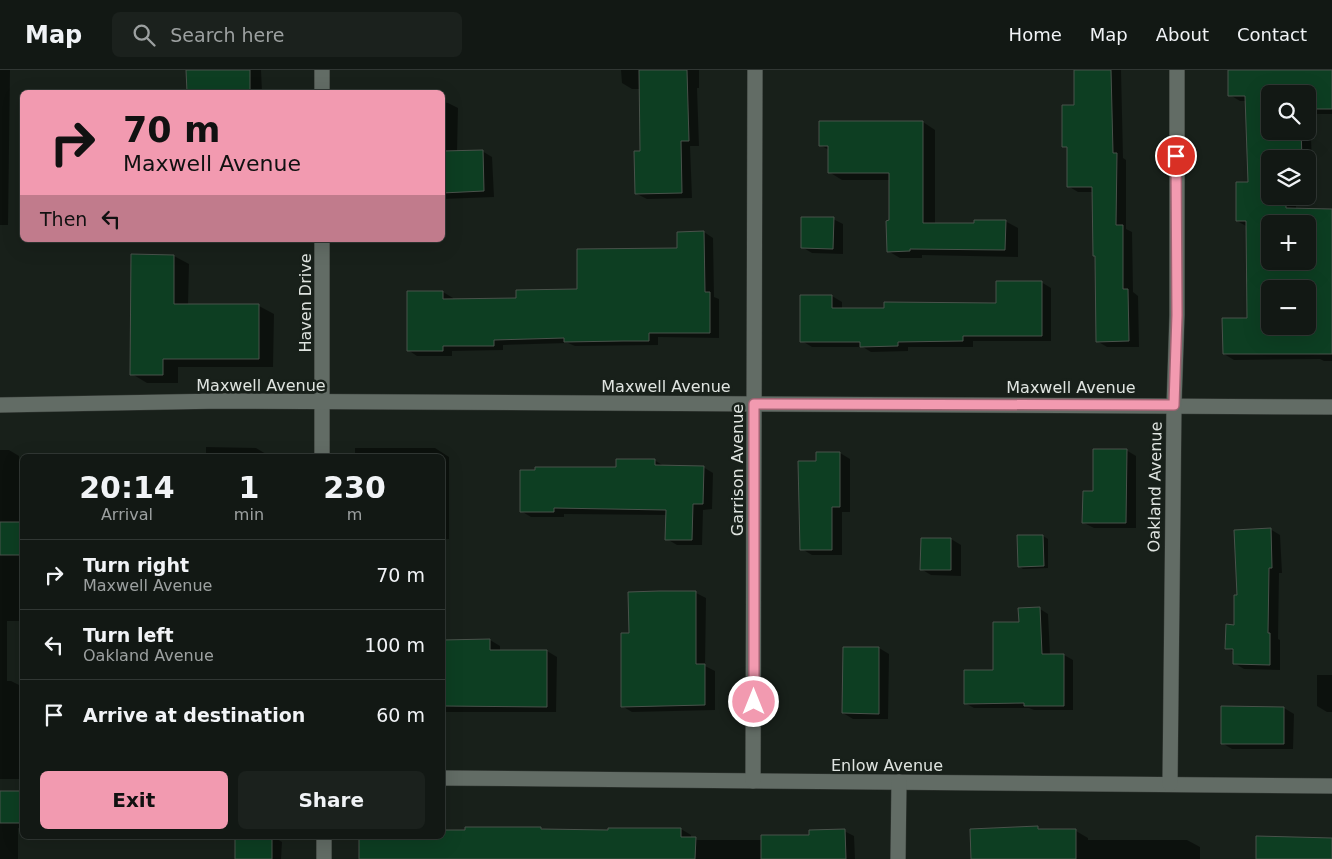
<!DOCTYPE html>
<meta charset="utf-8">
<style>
body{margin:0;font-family:"DejaVu Sans",sans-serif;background:#1b211d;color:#f1f3f6;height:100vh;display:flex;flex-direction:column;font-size:19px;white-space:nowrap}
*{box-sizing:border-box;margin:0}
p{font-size:16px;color:#9ca0a0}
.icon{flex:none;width:28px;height:28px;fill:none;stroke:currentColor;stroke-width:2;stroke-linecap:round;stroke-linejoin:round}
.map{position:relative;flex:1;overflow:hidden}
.sheet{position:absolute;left:20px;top:384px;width:425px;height:385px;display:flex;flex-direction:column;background:#121814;border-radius:8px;box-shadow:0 5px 20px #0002,0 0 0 1px #313734}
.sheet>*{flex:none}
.top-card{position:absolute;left:20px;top:20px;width:425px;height:152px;border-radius:8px;box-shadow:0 5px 20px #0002,0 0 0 1px #313734;background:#f29ab0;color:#111;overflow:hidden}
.fabs{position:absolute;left:1261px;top:15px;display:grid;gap:10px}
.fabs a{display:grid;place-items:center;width:55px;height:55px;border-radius:8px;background:#121814;box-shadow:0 5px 20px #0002,0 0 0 1px #313734;font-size:25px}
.pin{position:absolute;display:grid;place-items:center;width:42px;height:42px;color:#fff;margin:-21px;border:2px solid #fff;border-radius:50%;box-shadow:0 1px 5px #0007}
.me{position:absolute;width:55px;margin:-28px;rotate:0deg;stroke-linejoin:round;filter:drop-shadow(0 0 4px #0008)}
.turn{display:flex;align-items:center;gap:18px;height:105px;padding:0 20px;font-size:22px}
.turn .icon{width:65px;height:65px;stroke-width:2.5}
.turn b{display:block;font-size:35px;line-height:42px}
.then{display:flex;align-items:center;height:48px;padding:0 20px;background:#0003;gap:10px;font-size:19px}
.eta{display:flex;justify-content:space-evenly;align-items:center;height:85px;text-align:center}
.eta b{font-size:30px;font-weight:700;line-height:35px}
.action{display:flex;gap:10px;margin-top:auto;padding:10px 20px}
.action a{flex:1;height:58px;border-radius:8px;background:#f29ab0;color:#111;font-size:20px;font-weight:700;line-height:58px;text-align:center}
.action a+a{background:#1b211d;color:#f1f3f6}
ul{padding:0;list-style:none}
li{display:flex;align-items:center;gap:15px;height:70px;padding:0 20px;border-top:1px solid #313734}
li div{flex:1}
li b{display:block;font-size:19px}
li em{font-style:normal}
header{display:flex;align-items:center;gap:30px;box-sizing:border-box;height:70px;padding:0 25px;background:#121814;border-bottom:1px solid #313734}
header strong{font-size:24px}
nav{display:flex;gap:28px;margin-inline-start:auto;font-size:18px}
.search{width:350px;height:45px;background:#1b211d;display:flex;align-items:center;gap:12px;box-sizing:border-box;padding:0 18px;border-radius:8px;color:#9ca0a0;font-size:19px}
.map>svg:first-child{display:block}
.shadow{fill:#0007;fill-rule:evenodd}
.building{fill:#0d3e22;stroke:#49524b;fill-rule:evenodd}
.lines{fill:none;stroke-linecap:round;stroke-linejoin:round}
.street-casing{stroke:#343935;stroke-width:16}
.street{stroke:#626c65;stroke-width:15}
.route-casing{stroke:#9d6472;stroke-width:12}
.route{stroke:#f29ab0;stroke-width:9}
.labels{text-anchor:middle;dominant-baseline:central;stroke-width:5;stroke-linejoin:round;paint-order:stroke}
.street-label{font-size:16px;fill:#dfe4e0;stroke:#18201a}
</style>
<header>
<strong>Map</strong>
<div class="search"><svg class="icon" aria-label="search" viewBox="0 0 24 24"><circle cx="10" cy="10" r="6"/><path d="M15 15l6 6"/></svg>Search here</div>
<nav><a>Home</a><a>Map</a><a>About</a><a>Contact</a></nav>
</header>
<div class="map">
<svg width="1332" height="789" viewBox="0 0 1332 789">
<rect width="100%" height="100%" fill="#18201a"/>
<g class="shadow">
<path d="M0 0H10L8 155H0Z"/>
<path d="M188 0H261L262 22H188Z"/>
<path d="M621 0H699V18H697L699 76H690L692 128 647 129 637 124 642 82 641 19H632L622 13Z"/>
<path d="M1075 0H1121L1123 88 1126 90V159L1132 162 1133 222 1138 226 1139 277H1107L1097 271 1093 122H1078L1068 116 1069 79 1064 76 1075 36Z"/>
<path d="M1230 0H1332V44H1310L1312 93H1308V89H1270V126H1296V139L1332 140V291H1324L1320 289 1234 290 1224 284 1248 249V157L1237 151 1249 113 1246 31H1240L1230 25ZM1270 24H1308V61H1270ZM1270 154H1308V191H1270ZM1270 219H1308V256H1270Z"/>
<path d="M143 21 171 22H172H143Z"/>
<path d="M442 32 448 33 458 38 457 82 482 81 492 87 494 127 442 129Z"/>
<path d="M923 52 935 60V154L975 155 1005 151 1018 158V187L922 185V188H900L888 181 890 152V110H842L829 102V80L820 75Z"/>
<path d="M833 149 843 154V184L812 183 802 177Z"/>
<path d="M704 162 713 168 714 227 719 229V268L658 267V275L575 276 568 273 503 275V280L452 281V286H417L408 280 409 222H443L453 228V230L517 229 578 220 679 180Z"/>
<path d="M174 186 189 194 188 235 259 236 274 244 273 297H178V313H147L132 304Z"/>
<path d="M1041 212 1051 218V271H973V277H908V281L871 282 863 277H812L802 271 832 226 842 232V239H885L998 234Z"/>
<path d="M206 377 256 378 266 384V386H206Z"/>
<path d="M355 378H435L449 387V469H442V386H355Z"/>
<path d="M0 380H9L19 386V453L22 455V551H7V611H11L21 616 22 657H19V709H0Z"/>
<path d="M1126 380 1136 386V458H1094L1084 453 1095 423Z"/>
<path d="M817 383H840L850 389V442H842V485H812L802 479 817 393Z"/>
<path d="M654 390 664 396 703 397 713 403 712 439 703 440 702 475H677L667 469V445L564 444V447H531L521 441 617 398Z"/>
<path d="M1270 459 1280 465 1282 503H1279L1278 569 1280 570V600L1244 599 1234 593V582L1227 578 1236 556 1239 527Z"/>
<path d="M1043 466 1048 469V498L1023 499 1019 496 1018 467Z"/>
<path d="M922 469H951L961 475V506L931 505 921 499Z"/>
<path d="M696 523 706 528 705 596 715 601V640L632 642 622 636 631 564Z"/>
<path d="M1040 539 1048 544 1050 585H1064L1073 590V640H1034L1029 638H974L965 633 995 601 1020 553Z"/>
<path d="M490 570 500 576V581H547L557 587 556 642H442V583Z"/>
<path d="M879 578 889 584 888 649H853L843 643Z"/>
<path d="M1317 605H1332V642H1327L1317 636Z"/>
<path d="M1284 638 1294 644 1293 679H1232L1222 673Z"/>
<path d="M0 722H22V758H18V789H0Z"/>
<path d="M541 758 545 760 610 761 681 759 691 765V769L698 770H762L810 766 844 761 854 766 855 789H360L442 766Z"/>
<path d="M1038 758 1042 760 1076 761 1088 768V770H1187L1200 777V789H972Z"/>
<path d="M272 766 282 772 281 789H236Z"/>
</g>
<g class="building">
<path d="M186 0H250V22H187Z"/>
<path d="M639 0H687L689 71H681L682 123 635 124 634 81H640Z"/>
<path d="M1074 0H1111L1113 83H1117L1116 155H1123V219H1128L1129 271 1096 272 1095 186H1093L1092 117H1067V77H1062V35H1074Z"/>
<path d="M1228 0H1332V39H1308V24H1270V61H1301L1302 88 1270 89V126H1286V138L1332 139V284H1223L1222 248H1247L1246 151H1236V112H1248L1245 26H1228ZM1270 154H1308V191H1270ZM1270 219H1308V256H1270Z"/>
<path d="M819 51H923V153H974V150H1006L1005 180 910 179V181L887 182 886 151 889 150V103H828V76H819Z"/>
<path d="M483 80 484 121 442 123V81Z"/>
<path d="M801 147H834L833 179 801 178Z"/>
<path d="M704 161 705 222H710V263H649V271H623L564 272V268L494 270V276H443V281H407V221H443V229L516 228V220L577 219V179L677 178V162Z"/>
<path d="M131 184 174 185V234H259V289H163V305H130Z"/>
<path d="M996 211H1042V266H963V271L898 272V276L860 277V272H800V225H832V238H884V232L996 233Z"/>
<path d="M1093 379H1127L1126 453H1082L1083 421H1093Z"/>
<path d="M816 382H840V437H832V480H800L798 391H816Z"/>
<path d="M616 389H655V395L704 396 703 434H693L692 470H665L666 440 554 438V442H520V400H535V397H616Z"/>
<rect x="0" y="452" width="21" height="33"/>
<path d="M1271 458 1272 498H1269L1268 563H1270V595L1233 594V579H1225L1226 554 1234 555V525H1237L1234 460Z"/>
<path d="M1017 465H1043L1044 496 1018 497Z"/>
<path d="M921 468H951V500H920Z"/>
<path d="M659 521H696V594H705V635L621 637V563H629L628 522Z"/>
<path d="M1040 537 1042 584H1064V636H1024V633L964 634V600H993V552H1019L1018 538Z"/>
<path d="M490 569V580H547V637L442 636V570Z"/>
<path d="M843 577H879V644L842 643Z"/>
<path d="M1221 636 1284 637V674H1221Z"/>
<rect x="0" y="721" width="22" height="32"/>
<path d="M1038 756V759H1076V789H971L970 759Z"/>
<path d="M465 757H541V759L608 760V758H681V767H696L695 789H359V766H442V760H465Z"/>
<path d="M845 759 846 789H761V765H809V760Z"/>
<rect x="235" y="766" width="37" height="23"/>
<path d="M1256 766 1332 768V789H1256Z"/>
</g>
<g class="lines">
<defs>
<g id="street">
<path d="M322 0V22"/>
<path d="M322 170V386"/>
<path d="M0 335 223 331 1332 337"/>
<path d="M442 708 1332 716"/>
<path d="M753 711 755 0"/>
<path d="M1170 714 1174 335 1177 245V0"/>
<path d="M324 789V766"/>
<path d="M898 789 899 712"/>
</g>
</defs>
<use href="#street" class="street-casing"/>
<use href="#street" class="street"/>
</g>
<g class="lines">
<defs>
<path id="route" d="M754 632V334L1174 335 1177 245 1176 86"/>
</defs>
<use href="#route" class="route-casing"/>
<use href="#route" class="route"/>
</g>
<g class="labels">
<g class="street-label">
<text transform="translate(305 233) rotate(-90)">Haven Drive</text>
<text x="261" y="315">Maxwell Avenue</text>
<text x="666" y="316">Maxwell Avenue</text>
<text x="1071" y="317">Maxwell Avenue</text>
<text transform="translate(737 400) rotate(-90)">Garrison Avenue</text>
<text transform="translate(1155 417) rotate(-89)">Oakland Avenue</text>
<text x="887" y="695">Enlow Avenue</text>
</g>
</g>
</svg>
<div class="fabs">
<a><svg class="icon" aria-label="search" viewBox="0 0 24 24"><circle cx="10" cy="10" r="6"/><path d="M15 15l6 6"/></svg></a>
<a><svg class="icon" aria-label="layers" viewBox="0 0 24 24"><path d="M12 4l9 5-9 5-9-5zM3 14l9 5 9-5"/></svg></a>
<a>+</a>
<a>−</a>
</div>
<div class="pin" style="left:1176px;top:86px;background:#d93025"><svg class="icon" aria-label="arrive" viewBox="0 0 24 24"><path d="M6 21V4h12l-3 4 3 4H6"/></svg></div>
<svg class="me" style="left:754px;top:632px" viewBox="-20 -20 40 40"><circle r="17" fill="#f29ab0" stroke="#fff" stroke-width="3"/><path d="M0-11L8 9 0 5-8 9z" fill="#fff"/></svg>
<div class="top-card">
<div class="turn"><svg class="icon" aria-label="right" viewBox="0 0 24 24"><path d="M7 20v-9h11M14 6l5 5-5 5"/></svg><div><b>70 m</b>Maxwell Avenue</div></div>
<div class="then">Then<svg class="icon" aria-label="left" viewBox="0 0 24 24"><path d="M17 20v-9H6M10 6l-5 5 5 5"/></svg></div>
</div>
<section class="sheet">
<div class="eta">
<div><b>20:14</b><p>Arrival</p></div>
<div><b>1</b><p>min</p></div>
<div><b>230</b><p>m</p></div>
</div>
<ul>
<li><svg class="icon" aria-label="right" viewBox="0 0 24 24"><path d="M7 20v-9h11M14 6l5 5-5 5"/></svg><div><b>Turn right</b><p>Maxwell Avenue</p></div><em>70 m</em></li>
<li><svg class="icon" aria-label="left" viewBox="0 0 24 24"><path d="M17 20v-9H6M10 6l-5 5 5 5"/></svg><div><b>Turn left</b><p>Oakland Avenue</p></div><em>100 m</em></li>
<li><svg class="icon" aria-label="arrive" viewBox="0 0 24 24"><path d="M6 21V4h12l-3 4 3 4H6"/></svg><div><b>Arrive at destination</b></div><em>60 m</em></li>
</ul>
<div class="action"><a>Exit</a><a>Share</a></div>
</section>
</div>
